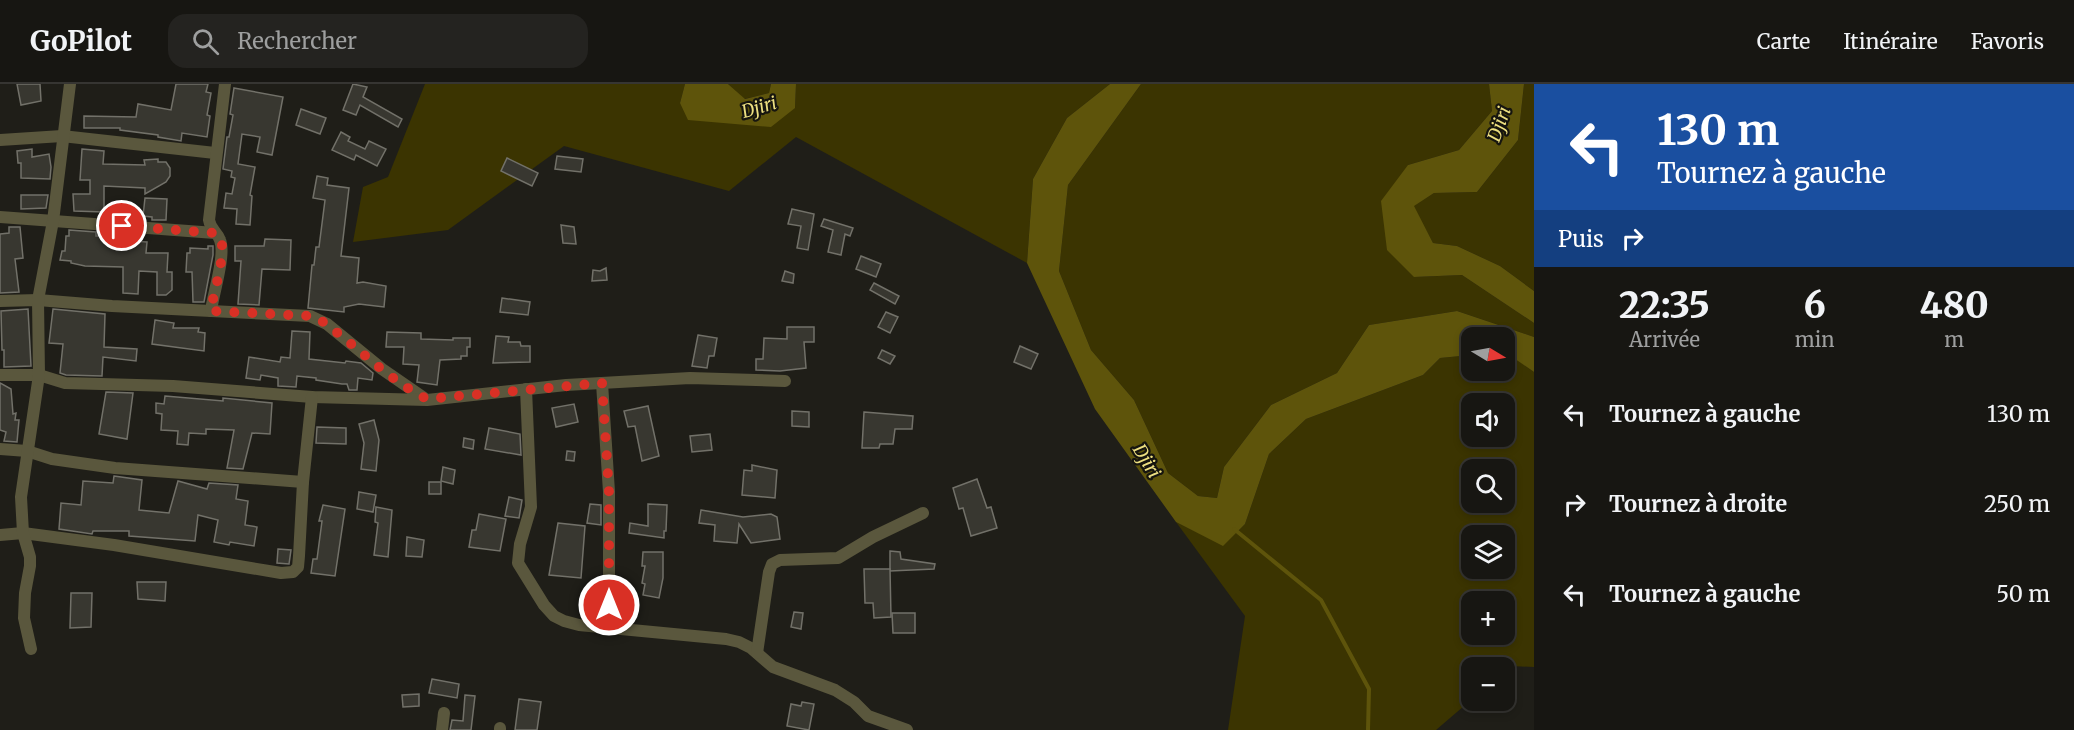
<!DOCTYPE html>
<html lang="fr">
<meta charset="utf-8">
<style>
body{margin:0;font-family:Merriweather,serif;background:#242320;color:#f1f3f6;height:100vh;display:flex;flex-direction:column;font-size:22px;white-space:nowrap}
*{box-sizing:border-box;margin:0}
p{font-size:20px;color:#9e9f9f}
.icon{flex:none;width:33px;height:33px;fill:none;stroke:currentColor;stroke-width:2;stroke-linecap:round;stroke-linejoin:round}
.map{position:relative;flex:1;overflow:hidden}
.side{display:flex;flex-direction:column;background:#171612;width:540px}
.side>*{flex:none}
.banner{background:#1a4fa0;color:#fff;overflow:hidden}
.needle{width:39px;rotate:100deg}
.fabs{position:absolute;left:1461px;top:243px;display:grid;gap:12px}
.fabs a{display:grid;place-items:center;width:54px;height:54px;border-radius:12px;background:#171612;box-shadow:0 3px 9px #0003,0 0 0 2px #363532;font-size:30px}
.pin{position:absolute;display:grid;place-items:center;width:51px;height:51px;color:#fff;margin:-26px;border:3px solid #fff;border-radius:50%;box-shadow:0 2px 6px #0007}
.me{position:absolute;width:66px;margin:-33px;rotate:0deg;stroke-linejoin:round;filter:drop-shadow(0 0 4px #0008)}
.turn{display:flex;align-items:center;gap:21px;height:126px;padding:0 24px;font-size:27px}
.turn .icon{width:78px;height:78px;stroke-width:2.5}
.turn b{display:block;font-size:42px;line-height:51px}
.then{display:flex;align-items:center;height:57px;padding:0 24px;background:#0003;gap:12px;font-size:22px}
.eta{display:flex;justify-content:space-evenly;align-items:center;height:102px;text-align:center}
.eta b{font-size:36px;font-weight:800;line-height:42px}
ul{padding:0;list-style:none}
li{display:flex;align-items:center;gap:18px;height:90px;padding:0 24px}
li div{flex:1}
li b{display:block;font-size:22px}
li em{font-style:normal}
header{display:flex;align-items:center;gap:36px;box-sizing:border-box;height:84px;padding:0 30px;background:#171612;border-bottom:2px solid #363532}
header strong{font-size:28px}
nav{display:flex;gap:33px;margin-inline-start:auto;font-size:21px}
.search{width:420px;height:54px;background:#242320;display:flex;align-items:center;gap:15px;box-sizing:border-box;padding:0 21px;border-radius:18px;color:#9e9f9f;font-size:22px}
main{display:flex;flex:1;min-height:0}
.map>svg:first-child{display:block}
.green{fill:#3b3401;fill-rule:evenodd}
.water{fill:#5e540b}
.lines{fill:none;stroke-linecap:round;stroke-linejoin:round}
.stream{stroke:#5e540b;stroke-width:4}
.building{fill:#383730;stroke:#727169;stroke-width:1.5}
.minor{stroke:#5a573d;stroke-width:12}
.route{stroke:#d93025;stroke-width:10;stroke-dasharray:0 18}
.labels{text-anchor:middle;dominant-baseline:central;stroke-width:4.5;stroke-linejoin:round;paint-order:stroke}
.water-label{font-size:18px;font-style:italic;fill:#eddf80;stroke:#16150f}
</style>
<header>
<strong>GoPilot</strong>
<div class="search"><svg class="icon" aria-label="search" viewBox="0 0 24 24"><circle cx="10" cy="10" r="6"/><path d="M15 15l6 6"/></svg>Rechercher</div>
<nav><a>Carte</a><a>Itinéraire</a><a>Favoris</a></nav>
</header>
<main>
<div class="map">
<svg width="1534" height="646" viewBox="0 0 1534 646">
<rect width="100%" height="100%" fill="#1f1e18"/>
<g class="green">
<path d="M425 0H685L680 19 795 24 796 0H1110L1067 34 1033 95 1027 179 796 53 729 107 564 62 448 146 353 158 363 103 388 93Z"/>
<path d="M728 0H771L769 9 744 15Z"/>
<path d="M1141 0H1489L1492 27 1459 66 1408 81 1414 193 1462 191 1534 239V253L1457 227 1369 241 1337 289 1271 321 1224 383 1217 414 1198 412 1168 389 1134 316 1091 266 1059 187 1068 101Z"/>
<path d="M1524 0H1534V207L1500 182 1457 162 1433 159 1413 122 1434 109 1477 108 1518 56Z"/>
<path d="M1505 267 1534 288V583L1511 582 1505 587 1504 584H1472L1471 616 1436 646H1228L1245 532 1176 438 1223 461 1245 440 1269 370 1306 335 1423 291 1440 274 1471 271 1472 286H1504ZM1472 320H1504V352H1472ZM1472 386H1504V418H1472ZM1472 452H1504V484H1472ZM1472 518H1504V550H1472Z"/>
</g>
<g class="water">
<path d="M685 0H728L745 15 769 9 771 0H796L795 24 771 43 688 36 680 19Z"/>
<path d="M1110 0H1141L1068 101 1059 187 1091 266 1134 316 1168 389 1198 412 1217 414 1224 383 1271 321 1337 289 1369 241 1457 227 1534 253V288L1505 268 1504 254H1472L1471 271 1440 274 1423 291 1306 335 1269 370 1245 440 1223 462 1176 438 1095 325 1027 179 1033 95 1067 34Z"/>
<path d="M1489 0H1524L1518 56 1477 108 1434 109 1414 122 1433 159 1457 162 1500 182 1534 207V239L1462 191 1414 193 1387 166 1381 117 1408 81 1459 66 1492 27Z"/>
</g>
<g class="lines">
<path class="stream" d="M1234 445 1321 516 1369 605 1368 646"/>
</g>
<g class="building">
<path d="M17 0H40L41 17 21 21Z"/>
<path d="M176 0H208L206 8 211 9 207 31 210 32 207 53 182 49 181 57 158 53V51L120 46V44H84V32L136 33 138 20 171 26Z"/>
<path d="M353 0 367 3 363 13 402 35 398 43 360 21 356 31 343 26Z"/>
<path d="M234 4 283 13 272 71 257 68 260 53 242 50 238 80 255 83 250 111 252 112 250 141 236 140 237 125 224 124 226 109 232 110 235 94 231 93 232 87 223 85 227 53H229L233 31 230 30Z"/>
<path d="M301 25 326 34 320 50 296 41Z"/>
<path d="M341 48 350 53 348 57 365 65 369 57 386 65 377 82 356 71 354 76 332 66Z"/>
<path d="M32 65V73L49 70 51 83 50 95 21 94V79H18L17 67Z"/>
<path d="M82 65 104 67 103 80 145 81 144 76 158 75V78H166L170 84V92L166 98 145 110V104L104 102V128L74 127 73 110H90V96H80Z"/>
<path d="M557 72 583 75 581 88 555 85Z"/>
<path d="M507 74 538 89 532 102 501 87Z"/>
<path d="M317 92 328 94 327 101 349 104 341 172 359 174 357 199 363 198 386 202 384 223 359 220 344 223V228L308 224 312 181H314L316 163H319L325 116 313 114Z"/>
<path d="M21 111H48L46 124 21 125Z"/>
<path d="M145 114 167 115 166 136H152V133L143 132Z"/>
<path d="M792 125 814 130 808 166 797 164 801 142 788 140Z"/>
<path d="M824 135 853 144 850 152 845 150 841 171 828 168 833 146 821 142Z"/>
<path d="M561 141 574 143 576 160 563 159Z"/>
<path d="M9 143H20L23 174 15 175 19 208 0 209V150L9 149Z"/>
<path d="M69 146 96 148V152H114V156L147 158 146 169H168L167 188H172V206L166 211H157V188L139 187 138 210 123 209V183L85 182 71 179V177L60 176 62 167H65L66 152H69Z"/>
<path d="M265 155 291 156 290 186 262 185 259 221 238 220 241 177H235V162H264Z"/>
<path d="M208 162H213V171L204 218H193L192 188H186L187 169H190V164L208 165Z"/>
<path d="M861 172 881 180 876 193 856 185Z"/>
<path d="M606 184 607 196 592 197 593 186 600 187Z"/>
<path d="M785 187 794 190 793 199 782 197Z"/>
<path d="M874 199 899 212 895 220 870 206Z"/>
<path d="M502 214 530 218 528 231 500 228Z"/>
<path d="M28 225 31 282 4 283V266H2L1 227Z"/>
<path d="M53 225 105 230 104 263 137 265 136 277 103 273 102 292 66 291 60 289 63 260 49 259Z"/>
<path d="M886 228 898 233 890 249 878 243Z"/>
<path d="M155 236 174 239 173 244H199L198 248 205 249 204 267 152 260Z"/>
<path d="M787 243H814V258H804L806 284 780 287 756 286V275H763L764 254 787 255Z"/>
<path d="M292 247 310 248 309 275 345 279 346 277 361 279 373 289 372 296 358 294 357 306H349L347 300H342L316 296V294L297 292 296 303 278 302V294L261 291 260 296 246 294 249 273 280 278 281 273 290 274Z"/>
<path d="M387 248 421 249V255L453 256V254H470V263H467V272H461V275L440 276 437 301 417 298 419 281 403 280 404 263H386Z"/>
<path d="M698 251 717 254 714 272H709L707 284 692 282Z"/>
<path d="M496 252 509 253 508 258H520L521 262H530V278L493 279Z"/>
<path d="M1020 262 1038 270 1031 285 1014 278Z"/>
<path d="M882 266 895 272 890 280 878 274Z"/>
<path d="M0 299 11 305 13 330 16 329 15 336H19L17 358 4 357 6 348 0 346Z"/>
<path d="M106 308 133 309 127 355 99 350Z"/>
<path d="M165 312 223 317V314L272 319 270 350 252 349 243 385 227 384 234 346 206 345V350L189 349 188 361 177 360 178 347 161 346 162 330 156 329V319L164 320Z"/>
<path d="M574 320 578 338 556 343 552 324Z"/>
<path d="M648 322 659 372 642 377 635 342 628 343 624 327Z"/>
<path d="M792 327 809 328V343L792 342Z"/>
<path d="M864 328 913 332 912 345H895L893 360H880L879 364H862Z"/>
<path d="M374 336 379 356 376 387 361 385 364 359 359 340Z"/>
<path d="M317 343 346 344V360L316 359Z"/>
<path d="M489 344 520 350 521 371 485 365Z"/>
<path d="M710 350 712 366 692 368 690 352Z"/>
<path d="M464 354 474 356 473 365 463 363Z"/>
<path d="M567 367 575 368 574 377 566 376Z"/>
<path d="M752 381 777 386 775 414 742 411 744 386 752 387Z"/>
<path d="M443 383 455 386 453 400 441 397Z"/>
<path d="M114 392 142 396 139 426 169 429 178 397 207 405 209 399 238 401 236 415 248 417 245 441 257 443 254 462 230 458 229 461 214 458 218 436 198 431 195 457 129 452V447H93L92 450 59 445 61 419 81 421 83 397 113 399Z"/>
<path d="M977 395 987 424 991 423 997 444 971 452 963 424 959 425 953 404Z"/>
<rect x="429" y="398" width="12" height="12"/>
<path d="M359 408 376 411 373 428 357 425Z"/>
<path d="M509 413 522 416 519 434 505 432Z"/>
<path d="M590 420 601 421V441L587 439Z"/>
<path d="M648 420 667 421 666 447H664V454L629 449 630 439 648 442Z"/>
<path d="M323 421 345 425 335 492 311 489 313 475H317L322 437H319Z"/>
<path d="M376 423 392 426 388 473 374 471 378 439 375 438Z"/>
<path d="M701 426 743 433 771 430 777 433 780 455 751 459 739 440 737 459 714 457 715 441 699 439Z"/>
<path d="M479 430 506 435 500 467 469 463 472 446H476Z"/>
<path d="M558 439 585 442 581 494 549 491Z"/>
<path d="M407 453 424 456 422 473 406 472Z"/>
<path d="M278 465 291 466 289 480 277 479Z"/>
<path d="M890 467 900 468 901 475 935 480 934 485 890 487Z"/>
<path d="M643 468H663V494L659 514 643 511 645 500 642 499 645 482H642Z"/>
<path d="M864 485H890L891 533 874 534 873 519H865Z"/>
<path d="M137 498H166L165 517 138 515Z"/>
<path d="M71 509H92L91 543 70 544Z"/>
<path d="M794 528 803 529 801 545 791 543Z"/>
<path d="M892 529H915V549H893Z"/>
<path d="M432 595 459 600 457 614 429 609Z"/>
<path d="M419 610V622L403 623 402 611Z"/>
<path d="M465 611 475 612 471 646H450L452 636 463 637Z"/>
<path d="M519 615 541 618 537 646H515Z"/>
<path d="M802 618 814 620 809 646 787 642 791 620 801 622Z"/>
</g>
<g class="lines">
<g class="minor">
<path d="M0 56 62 52 215 69"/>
<path d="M0 133 215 149"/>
<path d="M0 217 38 216 112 222 310 232 327 240 382 285 424 314"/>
<path d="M211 227C213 210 226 171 220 156 217 147 211 147 209 136L225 0"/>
<path d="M0 291H39L65 299 173 302 312 313 427 316 566 301 690 294 785 297"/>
<path d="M602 299 609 408V544"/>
<path d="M526 305 531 423 520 460 518 479 544 521 554 532 564 537 579 541 726 555 739 558 751 564 773 583 835 606 854 618 868 632 907 646"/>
<path d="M0 365 27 367 52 375 115 384 303 398"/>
<path d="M0 451 23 449 114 461 281 489 293 488 298 483 299 472 303 398 312 313"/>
<path d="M31 565 24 534 25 509 30 482V473L23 449 21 413 39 291 38 216 53 137 70 0"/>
<path d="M757 569 769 488 772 480 780 476 838 474 873 453 923 429"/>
<path d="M442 646 444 629"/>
<path d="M500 646V644"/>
</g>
</g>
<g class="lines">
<path class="route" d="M122 142 215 149C216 150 220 155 221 156 226 172 213 209 211 227L310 232 319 235C356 261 387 295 427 315L602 299 609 408V521"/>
</g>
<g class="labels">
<g class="water-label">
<text transform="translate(759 23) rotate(-16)">Djiri</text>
<text transform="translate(1499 40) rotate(-70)">Djiri</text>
<text transform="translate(1147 377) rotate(59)">Djiri</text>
</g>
</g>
</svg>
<div class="fabs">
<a><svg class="needle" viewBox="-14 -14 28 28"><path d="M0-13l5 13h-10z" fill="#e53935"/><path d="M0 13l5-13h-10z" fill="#9e9f9f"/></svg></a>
<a><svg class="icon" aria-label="sound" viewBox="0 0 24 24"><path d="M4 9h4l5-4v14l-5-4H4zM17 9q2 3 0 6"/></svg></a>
<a><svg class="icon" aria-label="search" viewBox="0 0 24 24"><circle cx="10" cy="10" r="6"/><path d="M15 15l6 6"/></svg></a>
<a><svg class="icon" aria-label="layers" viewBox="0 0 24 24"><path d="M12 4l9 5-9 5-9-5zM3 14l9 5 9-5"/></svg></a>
<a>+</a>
<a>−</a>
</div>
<div class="pin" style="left:122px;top:142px;background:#d93025"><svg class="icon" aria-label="arrive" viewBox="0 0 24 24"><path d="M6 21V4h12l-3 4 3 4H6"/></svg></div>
<svg class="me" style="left:609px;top:521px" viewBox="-20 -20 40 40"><circle r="17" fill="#d93025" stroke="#fff" stroke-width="3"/><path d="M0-11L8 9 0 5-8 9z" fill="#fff"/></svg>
</div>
<section class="side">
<div class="banner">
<div class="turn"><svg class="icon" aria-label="left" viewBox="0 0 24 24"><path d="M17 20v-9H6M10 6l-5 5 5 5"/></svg><div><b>130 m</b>Tournez à gauche</div></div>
<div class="then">Puis<svg class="icon" aria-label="right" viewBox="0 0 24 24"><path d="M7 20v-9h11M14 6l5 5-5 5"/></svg></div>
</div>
<div class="eta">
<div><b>22:35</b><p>Arrivée</p></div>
<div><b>6</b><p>min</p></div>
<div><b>480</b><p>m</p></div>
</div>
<ul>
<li><svg class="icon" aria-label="left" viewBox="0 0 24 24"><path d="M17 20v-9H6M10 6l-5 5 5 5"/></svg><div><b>Tournez à gauche</b></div><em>130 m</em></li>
<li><svg class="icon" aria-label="right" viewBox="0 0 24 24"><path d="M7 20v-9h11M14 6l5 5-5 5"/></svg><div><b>Tournez à droite</b></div><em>250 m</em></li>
<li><svg class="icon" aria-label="left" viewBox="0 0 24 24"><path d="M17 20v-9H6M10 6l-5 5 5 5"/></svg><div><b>Tournez à gauche</b></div><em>50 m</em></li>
</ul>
</section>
</main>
